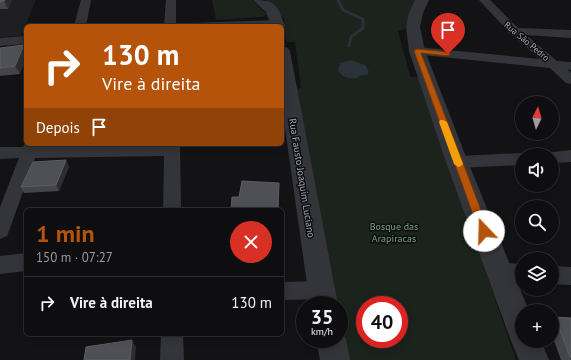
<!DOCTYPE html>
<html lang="pt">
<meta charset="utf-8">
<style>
body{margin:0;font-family:"PT Sans",sans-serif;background:#1c1c1e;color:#f1f3f6;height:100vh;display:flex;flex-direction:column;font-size:15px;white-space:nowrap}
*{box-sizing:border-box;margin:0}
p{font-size:13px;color:#9b9c9f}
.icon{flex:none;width:22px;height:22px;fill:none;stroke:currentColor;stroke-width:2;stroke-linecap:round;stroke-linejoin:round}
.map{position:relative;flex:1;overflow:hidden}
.panel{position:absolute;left:24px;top:208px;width:260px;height:128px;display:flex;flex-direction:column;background:#0e0e10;border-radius:6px;box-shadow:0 2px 10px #0003,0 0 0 1px #2e2e30}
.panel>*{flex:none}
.guide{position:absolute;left:24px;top:24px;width:260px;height:122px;border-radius:6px;box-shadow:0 2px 10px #0003,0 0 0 1px #2e2e30;background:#b45309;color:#fff;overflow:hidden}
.needle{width:26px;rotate:5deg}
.fabs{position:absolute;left:515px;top:96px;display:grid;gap:8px}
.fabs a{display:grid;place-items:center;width:44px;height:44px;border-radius:50%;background:#0e0e10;box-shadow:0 2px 10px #0003,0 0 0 1px #2e2e30;font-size:20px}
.speed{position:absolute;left:296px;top:296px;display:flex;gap:8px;font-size:20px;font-weight:700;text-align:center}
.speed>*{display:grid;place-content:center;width:52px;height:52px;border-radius:50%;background:#0e0e10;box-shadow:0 2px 10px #0003,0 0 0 1px #2e2e30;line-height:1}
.speed small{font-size:10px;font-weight:400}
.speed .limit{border:6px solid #d22;background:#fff;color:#111}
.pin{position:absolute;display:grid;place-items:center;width:34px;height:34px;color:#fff;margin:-41px -17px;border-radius:50% 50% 50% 0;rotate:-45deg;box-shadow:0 0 4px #0007}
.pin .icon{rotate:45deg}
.me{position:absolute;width:44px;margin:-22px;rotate:339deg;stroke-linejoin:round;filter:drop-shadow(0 0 3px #0008)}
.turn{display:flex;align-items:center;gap:14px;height:84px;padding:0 12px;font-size:18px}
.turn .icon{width:52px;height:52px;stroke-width:2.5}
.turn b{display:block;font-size:28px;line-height:34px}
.then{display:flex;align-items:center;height:38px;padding:0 12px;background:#0003;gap:8px;font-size:15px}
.round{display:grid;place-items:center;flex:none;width:42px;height:42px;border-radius:21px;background:#1c1c1e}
.head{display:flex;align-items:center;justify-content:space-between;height:68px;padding:0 12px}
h1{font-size:24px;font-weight:700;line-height:30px;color:#b45309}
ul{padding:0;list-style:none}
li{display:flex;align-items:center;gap:12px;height:52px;padding:0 12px;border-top:1px solid #2e2e30}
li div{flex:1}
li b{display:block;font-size:15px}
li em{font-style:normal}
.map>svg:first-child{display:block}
.built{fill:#1f1f22}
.green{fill:#1b231c;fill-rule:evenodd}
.water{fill:#293139}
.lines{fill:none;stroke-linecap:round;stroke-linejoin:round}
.stream{stroke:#293139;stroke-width:3}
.minor{fill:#34353a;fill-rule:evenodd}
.tertiary{fill:#34353a;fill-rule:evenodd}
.wall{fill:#44454a}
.shaded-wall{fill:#2c2d30}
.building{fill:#4f5056;stroke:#5c5e65}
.route{fill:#b45309;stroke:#753606}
.slow{fill:#f59e0b}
.labels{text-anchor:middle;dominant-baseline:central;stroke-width:3;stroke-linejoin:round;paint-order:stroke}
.far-street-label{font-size:9px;fill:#a4a9b6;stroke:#0e0e10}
.street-label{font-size:10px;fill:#a4a9b6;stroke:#0e0e10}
.park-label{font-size:10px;fill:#79a27d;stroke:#0e0e10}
</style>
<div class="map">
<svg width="571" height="360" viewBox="0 0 571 360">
<rect width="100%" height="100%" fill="#131315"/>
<path class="built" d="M0 0H36L21 36 0 37Z"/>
<g class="green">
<path d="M212 0H252L267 14 263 17 216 20Z"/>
<path d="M266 0H416L405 29 398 31 409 72 410 77H421L448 162 516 360H344L339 335V305H333L292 90 301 88 295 42H286L284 19 276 9ZM365 305H399V339H365Z"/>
</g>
<path class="water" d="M351 60 365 65 369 72 367 75H361L358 78C349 79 342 78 338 70L340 63Z"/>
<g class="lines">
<path class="stream" d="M338 0 343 10 363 19V28L351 37 349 46"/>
<g class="minor">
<path d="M81 0H91L86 26H74Z"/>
<path d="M166 0H176V26H164Z"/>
<path d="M479 0H490L518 28 571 30V38L526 35 557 61 571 62V70L567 69 571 73V84L566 83 550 68 413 54 411 51 413 48 417 47 540 59 511 34 508 33 507 30Z"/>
<path d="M277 20 281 21 283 23 281 25 184 26 186 24 190 23Z"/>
<path d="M26 36V44L0 46V38Z"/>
<path d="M26 141V144H40L39 147 180 144 181 210H163L164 156 35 158 9 231 7 236 0 239V207L19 158 0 159V147H23Z"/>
<path d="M571 150V162L552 163V155H545L546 153Z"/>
<path d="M522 153 528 155H522V165L457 168 451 166 449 162 451 158 457 156Z"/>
<path d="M26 253V271L0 274V256Z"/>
<path d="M500 263 522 264V282L500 281 493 278 490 272 493 266Z"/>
<path d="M552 266 571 267V285L552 284Z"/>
<path d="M321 281 328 283 331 290 328 297 321 299 282 300V282Z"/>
<path d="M161 334H183L184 360H160Z"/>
</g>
<g class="tertiary">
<path d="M253 0C277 0 277 5 285 26L283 29H282V26H271L266 12Z"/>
<path d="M415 0H429L423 13 420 27 425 51 468 162 529 311H522V341H541L549 360H519L511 341 446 162 409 51 406 27 409 13Z"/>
<path d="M282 46 288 48 290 51 338 305H310L282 107Z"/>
<path d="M339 328 341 329 346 339 350 360H320L316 339H339Z"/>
</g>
</g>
<g class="wall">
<path d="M0 0H12L8 9H0Z"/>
<path d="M0 48 26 50 20 74 0 76Z"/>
<path d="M69 166 59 191 24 193 21 187Z"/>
<path d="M555 317 571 318V360H561L552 335V320Z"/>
</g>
<g class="shaded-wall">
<path d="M5 0H12L8 9 4 1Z"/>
<path d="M24 45 26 50V58L20 74 15 66Z"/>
<path d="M66 160 69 166 59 191 56 185Z"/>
<path d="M132 340 136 347 135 360H130Z"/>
</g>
<g class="building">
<path d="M0 0H5L4 1 0 2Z"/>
<path d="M24 45 15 66 0 68V48Z"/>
<path d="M66 160 56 185 21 187 33 162Z"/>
<path d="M242 181 279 183 278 210H231L232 197H239Z"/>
<path d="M555 317 571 318V357H570Z"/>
<path d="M132 340 130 360H84L86 347Z"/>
</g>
<path class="route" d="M417 49 448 52 451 54 448 56 421 53 489 231 487 234H480L479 231 414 51Z"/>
<path class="slow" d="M440 120H443L447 122 463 164 461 166 458 167 454 164 439 122Z"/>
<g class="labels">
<g class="far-street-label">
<text transform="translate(527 41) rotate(40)">Rua São Pedro</text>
</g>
<g class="street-label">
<text transform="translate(302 178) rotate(81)">Rua Fausto Joaquim Luciano</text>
</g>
<g class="park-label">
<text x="394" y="226">Bosque das<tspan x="394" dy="12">Arapiracas</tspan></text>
</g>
</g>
</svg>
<div class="fabs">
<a><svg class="needle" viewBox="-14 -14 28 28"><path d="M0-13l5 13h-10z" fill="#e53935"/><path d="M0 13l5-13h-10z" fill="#9b9c9f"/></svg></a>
<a><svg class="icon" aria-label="sound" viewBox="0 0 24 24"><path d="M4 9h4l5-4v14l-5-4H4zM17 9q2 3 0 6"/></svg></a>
<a><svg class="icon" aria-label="search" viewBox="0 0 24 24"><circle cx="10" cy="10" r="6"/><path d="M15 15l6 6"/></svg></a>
<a><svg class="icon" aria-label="layers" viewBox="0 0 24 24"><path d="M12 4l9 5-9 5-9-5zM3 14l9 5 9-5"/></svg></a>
<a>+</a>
</div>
<div class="speed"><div>35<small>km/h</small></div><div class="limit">40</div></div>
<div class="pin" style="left:448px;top:54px;background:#d93025"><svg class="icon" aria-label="arrive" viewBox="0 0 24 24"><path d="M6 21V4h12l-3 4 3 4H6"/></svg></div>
<svg class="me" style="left:484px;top:231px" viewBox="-20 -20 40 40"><circle r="19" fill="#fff"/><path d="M0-13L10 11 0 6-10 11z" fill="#b45309"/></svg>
<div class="guide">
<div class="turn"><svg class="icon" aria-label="right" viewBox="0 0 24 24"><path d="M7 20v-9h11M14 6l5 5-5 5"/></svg><div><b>130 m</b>Vire à direita</div></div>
<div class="then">Depois<svg class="icon" aria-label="arrive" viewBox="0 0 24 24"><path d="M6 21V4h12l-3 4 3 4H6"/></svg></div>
</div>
<section class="panel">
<div class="head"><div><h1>1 min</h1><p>150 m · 07:27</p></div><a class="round" style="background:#d93025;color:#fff"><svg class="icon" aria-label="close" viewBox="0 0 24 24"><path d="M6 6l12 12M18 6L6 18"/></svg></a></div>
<ul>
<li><svg class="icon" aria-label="right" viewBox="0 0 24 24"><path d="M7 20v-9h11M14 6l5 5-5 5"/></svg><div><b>Vire à direita</b></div><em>130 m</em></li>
</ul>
</section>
</div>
